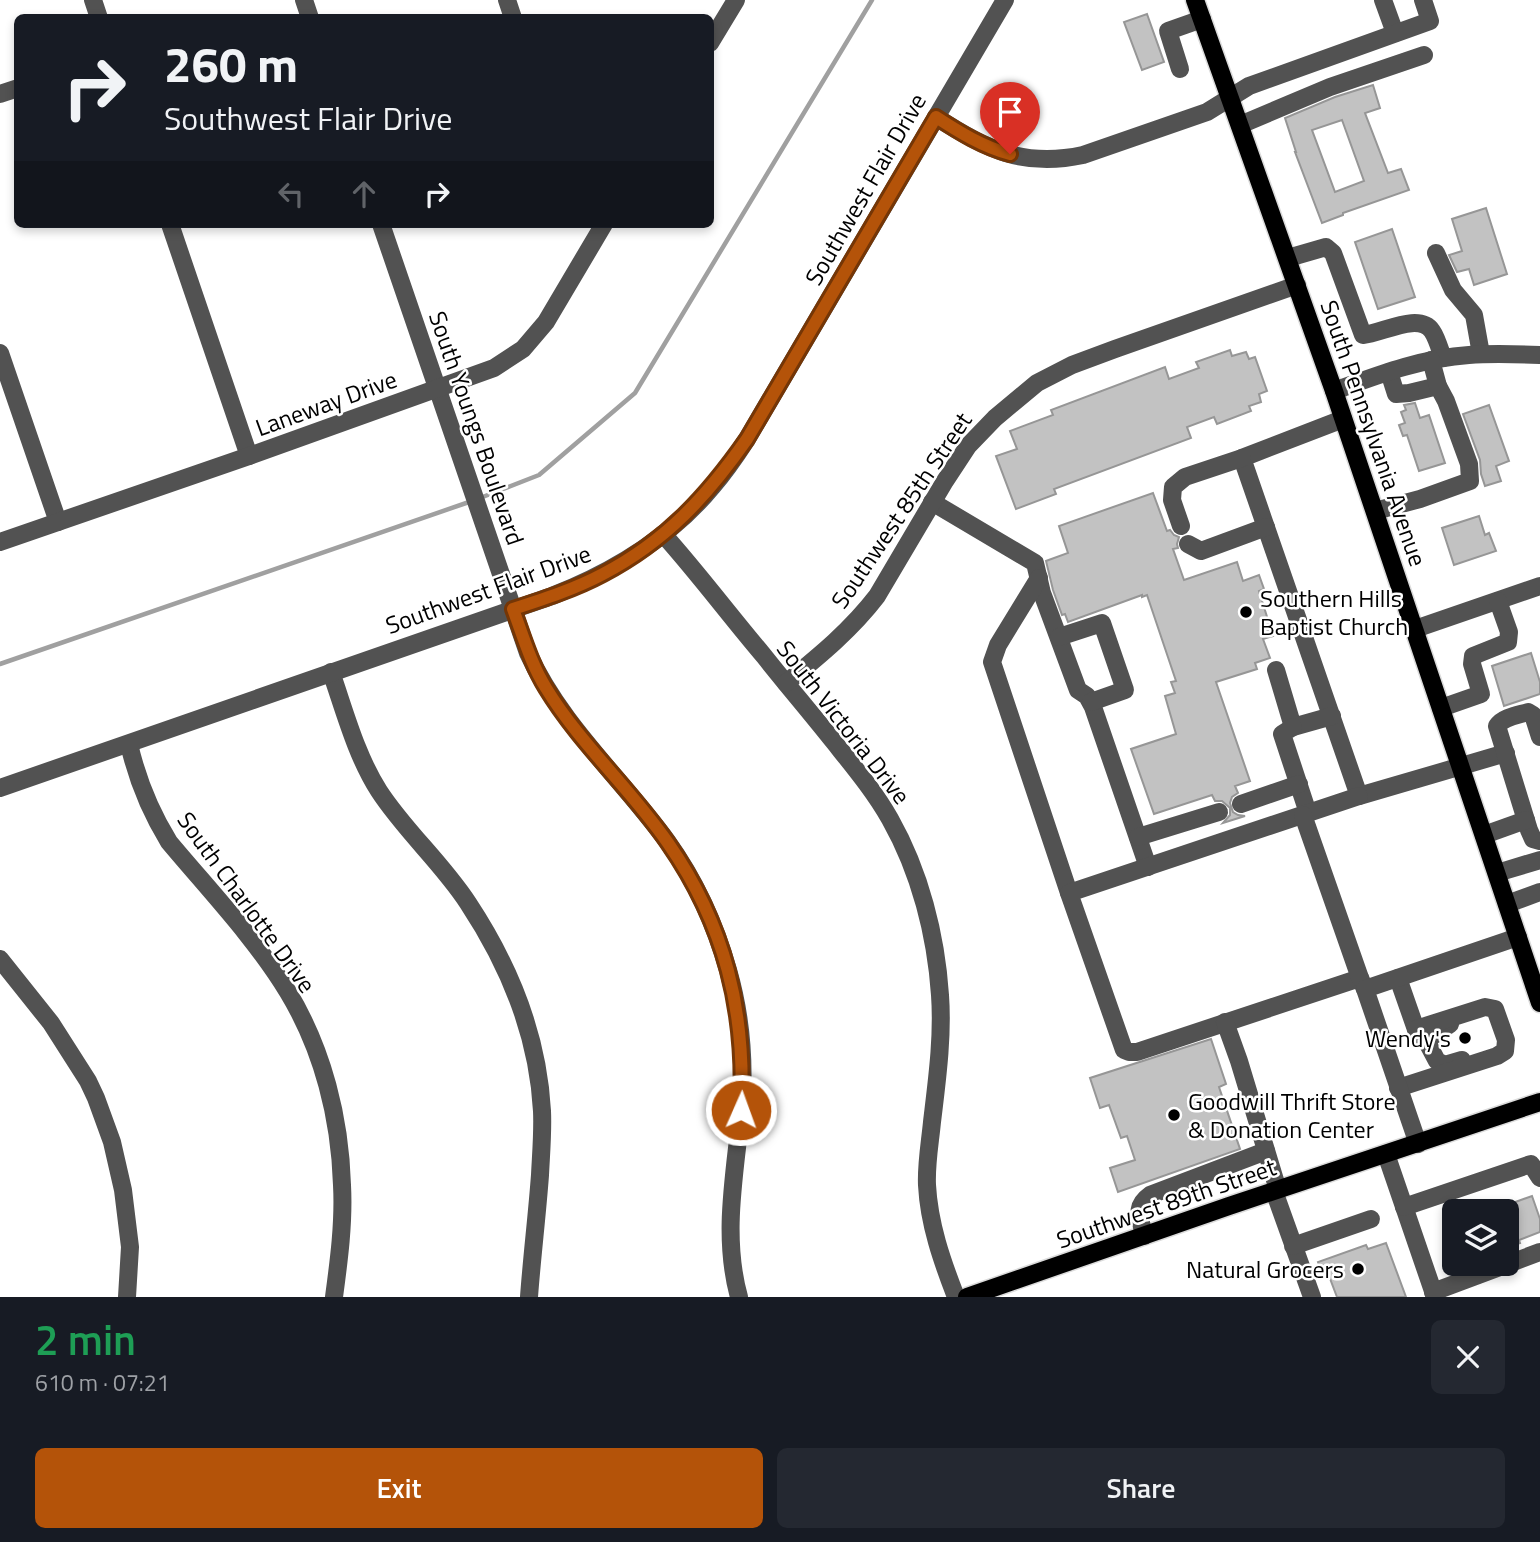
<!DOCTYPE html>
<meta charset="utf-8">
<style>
body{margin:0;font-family:"Titillium Web",sans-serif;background:#242831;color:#f1f3f6;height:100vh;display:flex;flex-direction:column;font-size:26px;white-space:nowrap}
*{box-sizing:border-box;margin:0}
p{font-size:23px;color:#9ea1a6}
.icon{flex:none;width:38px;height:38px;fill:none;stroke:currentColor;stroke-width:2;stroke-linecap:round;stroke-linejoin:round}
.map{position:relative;height:1297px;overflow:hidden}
.panel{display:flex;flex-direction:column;background:#171b24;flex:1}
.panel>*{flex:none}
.banner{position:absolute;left:14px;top:14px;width:700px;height:214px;border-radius:10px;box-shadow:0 4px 10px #0003;background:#171b24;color:#f1f3f6;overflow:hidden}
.fabs{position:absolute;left:1442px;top:1199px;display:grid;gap:14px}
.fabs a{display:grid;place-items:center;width:77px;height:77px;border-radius:10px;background:#171b24;box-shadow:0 4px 10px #0003;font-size:35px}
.pin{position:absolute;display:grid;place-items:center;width:60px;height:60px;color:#fff;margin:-72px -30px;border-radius:50% 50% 50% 0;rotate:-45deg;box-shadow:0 0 7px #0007}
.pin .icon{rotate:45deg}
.me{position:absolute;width:77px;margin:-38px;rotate:2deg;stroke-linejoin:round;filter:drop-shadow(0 0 5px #0008)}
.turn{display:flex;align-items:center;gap:24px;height:147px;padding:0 35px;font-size:32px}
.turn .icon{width:91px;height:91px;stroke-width:2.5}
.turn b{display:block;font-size:49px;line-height:60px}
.lanes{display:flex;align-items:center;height:66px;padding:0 35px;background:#0003;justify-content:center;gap:35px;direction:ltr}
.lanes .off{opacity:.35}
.round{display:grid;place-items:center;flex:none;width:74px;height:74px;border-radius:10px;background:#242831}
.summary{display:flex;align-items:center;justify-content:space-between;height:119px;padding:0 35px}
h1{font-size:42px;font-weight:600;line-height:52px;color:#1e9e55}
.action{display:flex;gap:14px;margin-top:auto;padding:14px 35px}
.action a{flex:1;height:80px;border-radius:10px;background:#b45309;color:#fff;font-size:28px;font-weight:600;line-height:80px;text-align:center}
.action a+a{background:#242831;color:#f1f3f6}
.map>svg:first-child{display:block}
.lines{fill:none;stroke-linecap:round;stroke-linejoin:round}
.stream{stroke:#a0a0a0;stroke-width:4.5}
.building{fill:#c2c2c2;stroke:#969696;stroke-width:2;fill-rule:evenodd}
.major-casing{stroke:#dbdbdb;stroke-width:21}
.minor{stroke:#525252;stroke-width:18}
.major{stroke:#000;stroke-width:18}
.route-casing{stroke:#753606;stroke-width:18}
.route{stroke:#b45309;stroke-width:12}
.poi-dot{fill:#000;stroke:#fff;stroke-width:2.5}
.labels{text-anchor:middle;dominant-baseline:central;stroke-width:5;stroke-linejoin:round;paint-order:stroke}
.street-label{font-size:24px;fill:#000;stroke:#fff}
.poi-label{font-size:24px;fill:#000;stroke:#fff;text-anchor:start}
</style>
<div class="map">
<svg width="1540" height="1297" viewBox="0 0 1540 1297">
<rect width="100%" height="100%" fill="#fff"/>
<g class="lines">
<g class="stream">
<path d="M480 498 539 475 635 393 872 0"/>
<path d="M0 664 472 501"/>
</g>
</g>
<g class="building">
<path d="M1147 14 1164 62 1142 70 1124 22Z"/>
<path d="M1373 85 1380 108 1365 113 1388 173 1401 169 1409 190 1343 213V215L1322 223 1295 152H1296L1285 118 1335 97ZM1342 120 1364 181 1335 192 1312 130Z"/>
<path d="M1486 208 1507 274 1474 285 1469 269 1457 272 1449 255 1462 251 1452 219Z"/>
<path d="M1392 229 1415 297 1378 309 1355 242Z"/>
<path d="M1230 350 1232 356 1246 352 1249 359 1255 357 1267 391 1259 394 1261 402 1249 406 1251 411 1217 424 1214 417 1187 427 1191 438 1054 489 1056 494 1016 509 996 456 1017 449 1010 431 1053 415 1051 410 1165 367 1169 379 1199 368 1196 362Z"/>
<path d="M1415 403 1420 418 1429 415 1445 463 1419 471 1407 435 1403 436 1399 425 1405 423 1401 412 1406 410 1404 405Z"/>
<path d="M1489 405 1509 461 1496 466 1501 481 1485 486 1481 474 1480 460 1463 414Z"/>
<path d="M1153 493 1167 531 1170 530 1174 535 1179 537 1177 544 1178 548 1173 549 1184 580 1237 562 1243 581 1259 575 1264 589 1259 591 1273 636 1263 639 1270 658 1255 663 1257 669 1216 682 1250 781 1235 786 1238 793 1232 797 1230 803 1233 812 1238 815 1245 816 1223 823 1230 815V808L1222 801H1215L1212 795 1154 814 1131 749 1176 734 1165 696 1175 693 1171 682 1176 681 1147 595 1142 597V595L1068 622 1065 614 1062 615 1053 590 1046 561 1068 553 1059 526Z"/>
<path d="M1479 516 1485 535 1489 533 1496 551 1454 565 1442 528Z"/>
<path d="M1531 653 1540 682V694L1504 706 1492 666Z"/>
<path d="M1211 1039 1226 1084 1219 1087 1240 1149 1118 1192 1110 1168 1135 1160 1127 1136 1121 1138 1109 1105 1100 1108 1090 1078Z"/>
<path d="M1532 1196 1540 1219V1232L1519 1240 1520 1243 1507 1247V1205Z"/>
<path d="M1386 1243 1406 1297H1337L1329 1276 1324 1278 1318 1262 1366 1245 1368 1249Z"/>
</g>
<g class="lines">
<defs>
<g id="major">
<path d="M1195 0 1334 391 1540 1003"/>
<path d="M967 1297 1229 1206 1540 1102"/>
</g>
</defs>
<use href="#major" class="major-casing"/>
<g class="minor">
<path d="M93 0 99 18"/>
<path d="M304 0 310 18"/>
<path d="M507 0 513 18"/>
<path d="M1383 0 1395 33"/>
<path d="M710 43 736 0"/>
<path d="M1180 69 1168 31 1202 19"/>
<path d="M0 94 18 88"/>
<path d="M936 117C985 149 1023 168 1083 155L1207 112 1249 86 1430 21 1423 0"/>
<path d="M1240 125 1330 87 1424 55"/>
<path d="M170 224 249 456"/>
<path d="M381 224 528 653C560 724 621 778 667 841 695 880 715 924 728 970 741 1015 745 1065 741 1112 735 1174 722 1236 739 1297"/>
<path d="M1436 253 1453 290 1474 315 1481 354"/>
<path d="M1288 258 1326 247 1333 253 1363 335C1383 333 1419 312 1432 331 1437 338 1440 350 1443 358"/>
<path d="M0 353 58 522"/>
<path d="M1389 372 1396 394 1409 393 1438 386"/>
<path d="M1334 391C1378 375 1422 358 1469 355 1493 353 1517 354 1540 355"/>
<path d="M1343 419 1242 458 1359 796 1506 753"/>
<path d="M932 502 1035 563 1042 593 1078 690 1087 696 1093 707 1148 867"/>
<path d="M1375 511 1420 499 1470 481 1469 464 1446 401 1438 386 1431 360"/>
<path d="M1181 526 1172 500 1173 487 1185 477 1242 458"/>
<path d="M663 534C698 573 730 616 764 656 787 685 811 713 834 742 854 767 874 791 890 819 920 872 936 935 940 995 943 1037 937 1080 932 1122 930 1143 926 1164 927 1185 929 1224 942 1261 956 1297"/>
<path d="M0 542 249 456 494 368 523 349 546 322 604 224"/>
<path d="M1188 544 1201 551 1266 527"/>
<path d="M1039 578 998 645 992 662 1069 893"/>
<path d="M1415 629 1540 586"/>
<path d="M1059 637 1102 623 1125 690 1091 702"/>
<path d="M1276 670 1293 727 1332 716"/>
<path d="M331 672C345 712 356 755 379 791 405 831 442 863 468 903 509 965 538 1036 542 1111 543 1132 541 1154 540 1175 537 1216 532 1256 529 1297"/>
<path d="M786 683C819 656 851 630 877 596L945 481 968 446 995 418 1037 383 1072 365 1115 349 1297 285"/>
<path d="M1441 708 1481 694 1472 664 1473 656 1508 642 1509 632 1498 601"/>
<path d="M1293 727 1282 734 1308 813"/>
<path d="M1540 737 1533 715 1528 712C1518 715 1503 717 1497 726L1529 830 1533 839 1540 841"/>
<path d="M129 744C137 779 150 811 169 842 210 891 255 938 288 992 323 1050 340 1118 342 1185 344 1222 339 1260 334 1297"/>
<path d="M0 788 552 596C613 572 670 538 712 487 725 472 736 456 747 439L1005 0"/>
<path d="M1359 796 1069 893 1124 1050 1129 1052H1137L1360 978 1365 989"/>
<path d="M1241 804 1299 784"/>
<path d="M1303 815 1360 978"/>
<path d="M1484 835 1526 820"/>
<path d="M1138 837 1219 812"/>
<path d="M1497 873 1540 860"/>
<path d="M1507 904 1540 892"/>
<path d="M0 959 51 1023 88 1081 96 1098 112 1142 123 1190 130 1247 127 1297"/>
<path d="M1398 978 1419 1038"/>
<path d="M1225 1022 1239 1061 1278 1190"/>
<path d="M1450 1024 1431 1037 1428 1044 1437 1061 1445 1065 1462 1060"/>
<path d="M1398 1088 1497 1056 1505 1051 1506 1040 1495 1009 1485 1007 1416 1029"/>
<path d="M1418 1144 1365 989 1518 937"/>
<path d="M1386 1154 1435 1297"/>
<path d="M1274 1191 1312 1297"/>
<path d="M1404 1207 1531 1164 1540 1178"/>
<path d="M1144 1236C1141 1219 1133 1207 1150 1195L1266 1151"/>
<path d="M1293 1246 1371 1219"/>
<path d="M1433 1292 1540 1252"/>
</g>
<use href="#major" class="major"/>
</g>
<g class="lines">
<defs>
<path id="route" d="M741 1110C746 1011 725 925 668 843 631 789 580 744 546 688 531 664 523 636 513 609 544 599 575 589 603 574 666 541 707 496 747 439L936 117C959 132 983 147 1010 154"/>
</defs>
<use href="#route" class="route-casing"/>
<use href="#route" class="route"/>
</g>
<g class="poi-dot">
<circle cx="1246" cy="612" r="7"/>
<circle cx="1465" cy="1038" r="7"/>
<circle cx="1174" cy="1115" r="7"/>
<circle cx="1358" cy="1269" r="7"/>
</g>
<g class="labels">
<g class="street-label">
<text transform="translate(865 189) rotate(-60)">Southwest Flair Drive</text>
<text transform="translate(326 403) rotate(-20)">Laneway Drive</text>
<text transform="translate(477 428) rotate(71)">South Youngs Boulevard</text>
<text transform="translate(1374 433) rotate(71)">South Pennsylvania Avenue</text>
<text transform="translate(901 510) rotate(-56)">Southwest 85th Street</text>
<text transform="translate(488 589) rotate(-20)">Southwest Flair Drive</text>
<text transform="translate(844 722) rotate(52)">South Victoria Drive</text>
<text transform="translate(247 902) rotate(54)">South Charlotte Drive</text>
<text transform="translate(1166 1203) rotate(-19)">Southwest 89th Street</text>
</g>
<g class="poi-label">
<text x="1260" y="598">Southern Hills<tspan x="1260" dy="28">Baptist Church</tspan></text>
<text x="1451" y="1038" text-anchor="end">Wendy's</text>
<text x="1188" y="1101">Goodwill Thrift Store<tspan x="1188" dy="28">&amp; Donation Center</tspan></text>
<text x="1344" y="1269" text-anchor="end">Natural Grocers</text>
</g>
</g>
</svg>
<div class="fabs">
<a><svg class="icon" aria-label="layers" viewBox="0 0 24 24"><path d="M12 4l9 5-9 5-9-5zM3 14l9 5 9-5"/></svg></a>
</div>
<div class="pin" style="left:1010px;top:154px;background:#d93025"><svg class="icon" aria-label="arrive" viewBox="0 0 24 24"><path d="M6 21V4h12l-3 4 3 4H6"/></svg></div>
<svg class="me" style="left:741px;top:1110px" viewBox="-20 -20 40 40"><circle r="17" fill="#b45309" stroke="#fff" stroke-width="3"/><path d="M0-11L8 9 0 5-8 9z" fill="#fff"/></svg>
<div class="banner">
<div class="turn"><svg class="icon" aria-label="right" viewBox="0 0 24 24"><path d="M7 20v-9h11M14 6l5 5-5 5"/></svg><div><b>260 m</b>Southwest Flair Drive</div></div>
<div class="lanes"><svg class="icon off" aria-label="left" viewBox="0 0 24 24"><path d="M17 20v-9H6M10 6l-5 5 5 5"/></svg><svg class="icon off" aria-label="ahead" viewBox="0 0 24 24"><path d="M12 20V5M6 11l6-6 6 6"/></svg><svg class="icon" aria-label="right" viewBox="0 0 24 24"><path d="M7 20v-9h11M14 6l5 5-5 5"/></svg></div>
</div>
</div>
<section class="panel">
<div class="summary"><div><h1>2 min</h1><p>610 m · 07:21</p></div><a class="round"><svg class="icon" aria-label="close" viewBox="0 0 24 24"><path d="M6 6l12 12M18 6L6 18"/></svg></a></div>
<div class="action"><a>Exit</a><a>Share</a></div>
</section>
